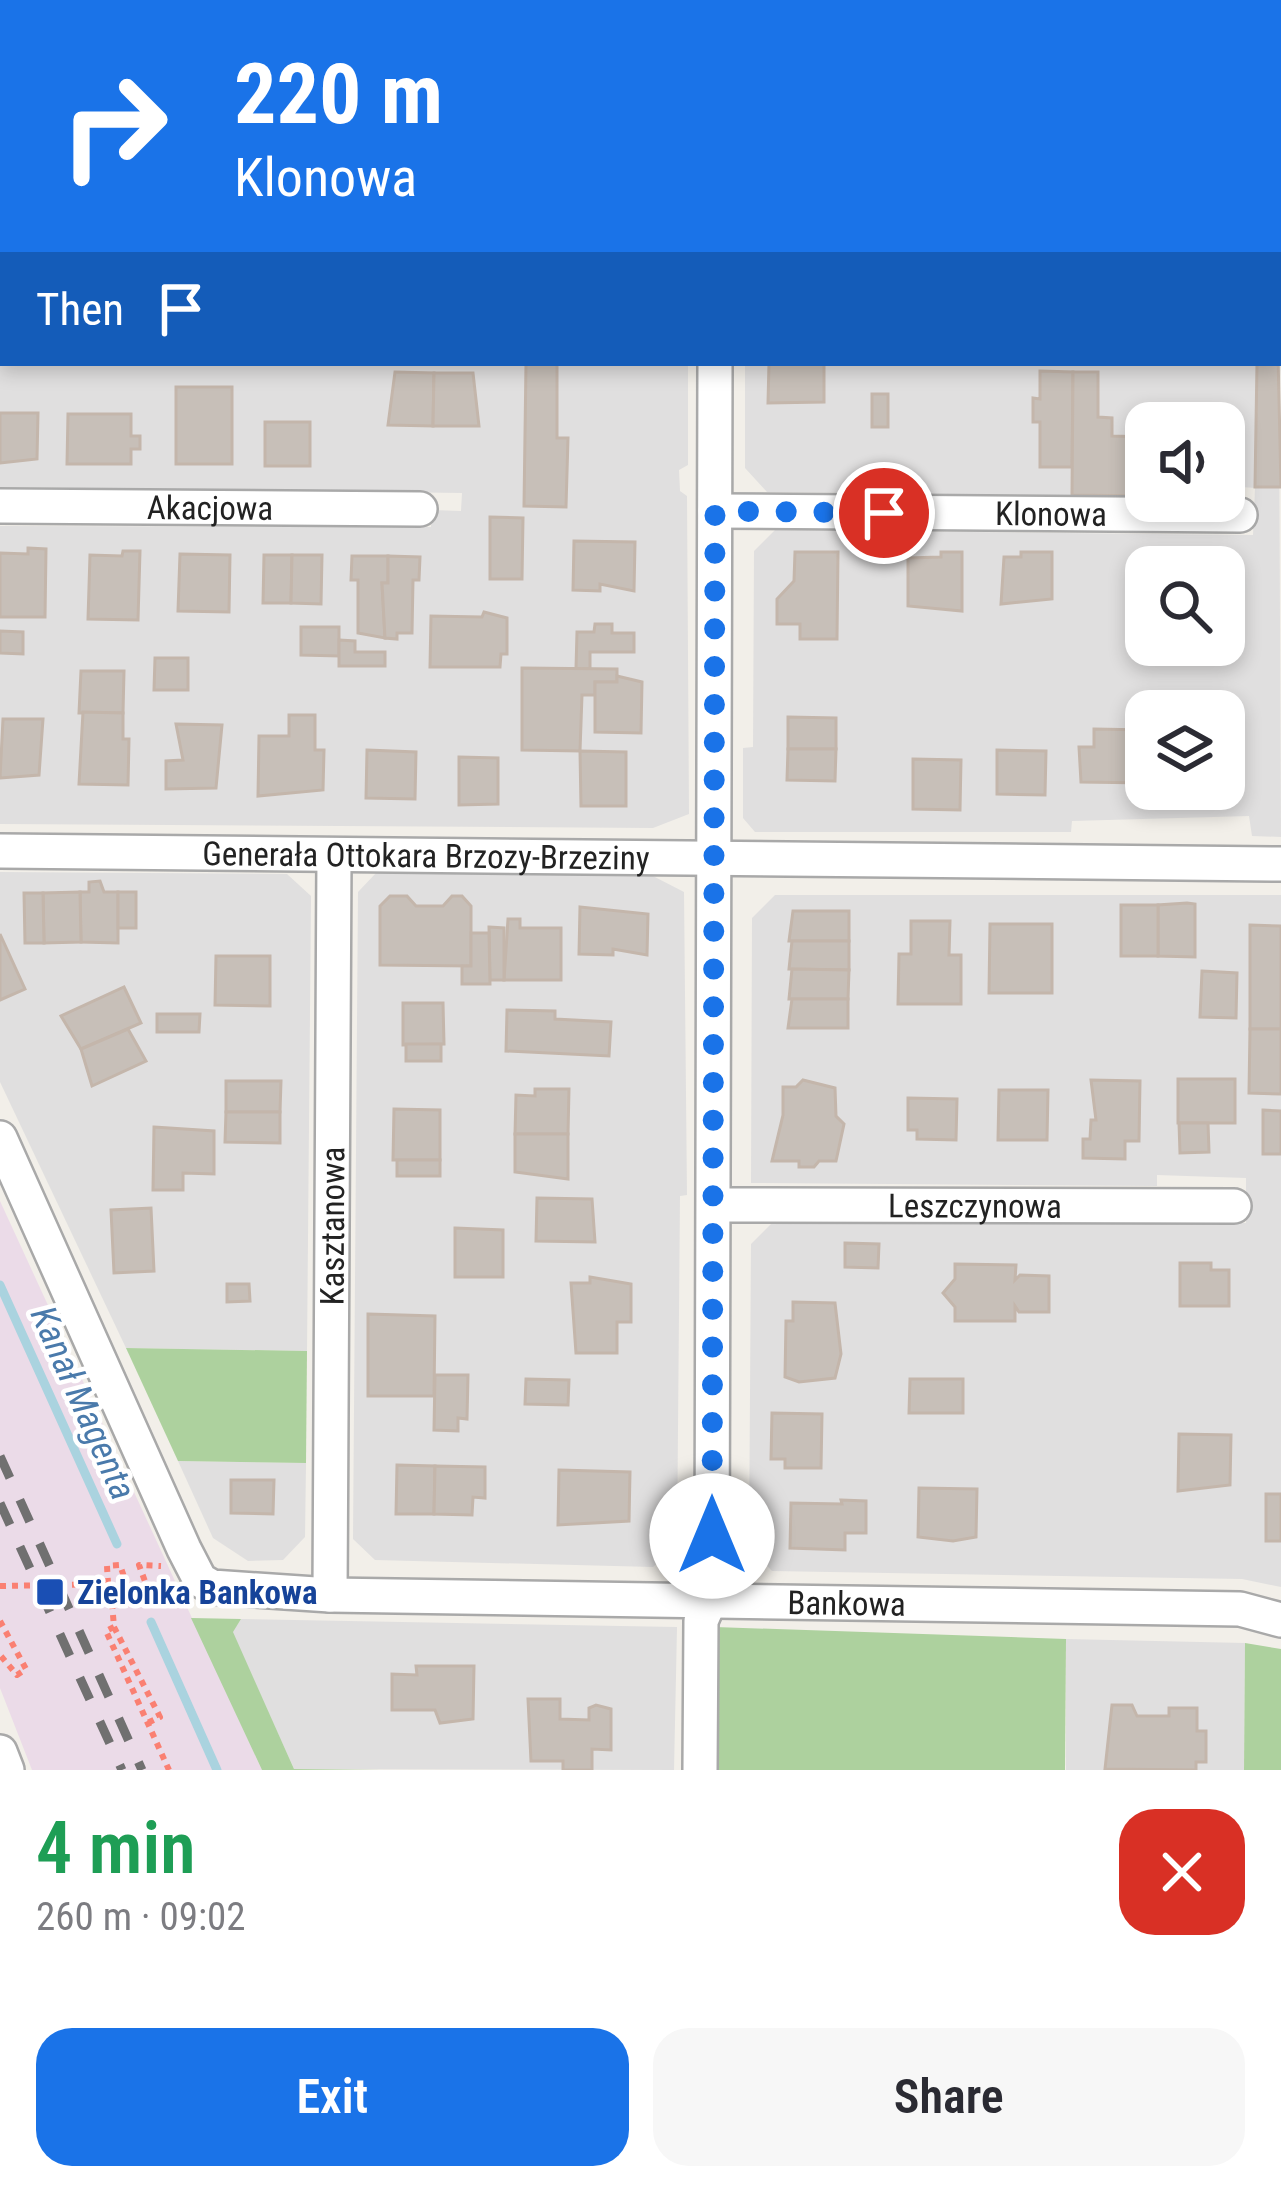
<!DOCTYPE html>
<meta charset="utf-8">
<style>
body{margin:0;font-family:"Roboto Condensed",sans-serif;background:#f7f7f7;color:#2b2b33;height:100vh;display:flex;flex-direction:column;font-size:45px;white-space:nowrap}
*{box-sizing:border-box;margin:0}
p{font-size:39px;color:#7c7c81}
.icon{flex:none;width:66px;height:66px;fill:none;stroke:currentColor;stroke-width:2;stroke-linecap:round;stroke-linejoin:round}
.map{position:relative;height:1770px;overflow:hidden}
.panel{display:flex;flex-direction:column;background:#fff;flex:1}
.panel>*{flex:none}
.banner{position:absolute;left:0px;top:0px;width:1281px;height:366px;box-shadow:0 6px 18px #0003;background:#1a73e8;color:#fff;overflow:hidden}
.tools{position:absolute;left:1125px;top:402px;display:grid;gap:24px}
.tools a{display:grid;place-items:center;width:120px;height:120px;border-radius:24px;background:#fff;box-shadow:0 6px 18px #0003;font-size:60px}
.pin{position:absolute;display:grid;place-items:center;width:102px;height:102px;color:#fff;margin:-51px;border:6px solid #fff;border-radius:50%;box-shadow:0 3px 12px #0007}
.me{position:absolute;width:132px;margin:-66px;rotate:0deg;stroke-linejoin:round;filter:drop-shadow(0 0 9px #0008)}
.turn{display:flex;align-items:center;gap:42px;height:252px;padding:0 36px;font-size:54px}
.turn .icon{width:156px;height:156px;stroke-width:2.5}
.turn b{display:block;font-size:84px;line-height:102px}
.then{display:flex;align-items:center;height:114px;padding:0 36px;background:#0003;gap:24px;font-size:45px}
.round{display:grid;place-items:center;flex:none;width:126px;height:126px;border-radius:36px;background:#f7f7f7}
.summary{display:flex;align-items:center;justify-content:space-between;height:204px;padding:0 36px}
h1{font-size:72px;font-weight:600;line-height:90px;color:#1e9e55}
.button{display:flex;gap:24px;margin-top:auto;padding:24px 36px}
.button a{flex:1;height:138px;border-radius:36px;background:#1a73e8;color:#fff;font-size:48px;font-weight:600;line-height:138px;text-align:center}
.button a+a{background:#f7f7f7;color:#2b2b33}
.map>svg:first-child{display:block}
.residential{fill:#e0dfdf;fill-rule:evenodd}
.industrial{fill:#ebdbe8}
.forest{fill:#add19e}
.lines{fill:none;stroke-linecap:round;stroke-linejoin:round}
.stream{stroke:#aad3df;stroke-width:9}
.building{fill:#c7bfb8;stroke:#c4b6ab;stroke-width:3}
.service-casing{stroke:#a9a9a9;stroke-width:21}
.minor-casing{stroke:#a9a9a9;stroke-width:38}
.path{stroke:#fa8072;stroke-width:6;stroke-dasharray:6 6;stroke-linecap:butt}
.service{stroke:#fff;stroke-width:16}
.minor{stroke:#fff;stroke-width:33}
.rail{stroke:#707070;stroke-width:9;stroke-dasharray:24 24;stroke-linecap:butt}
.route{stroke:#1a73e8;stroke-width:21;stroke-dasharray:0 37.8}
.transit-dot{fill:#1a4fb4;stroke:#fff;stroke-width:4.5}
.labels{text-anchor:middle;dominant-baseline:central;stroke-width:9;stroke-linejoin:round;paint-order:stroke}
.street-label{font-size:33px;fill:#222;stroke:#fff}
.transit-label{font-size:33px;font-weight:bold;fill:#164399;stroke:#fff;text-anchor:start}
.water-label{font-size:36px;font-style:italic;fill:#4a7aab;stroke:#fff}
</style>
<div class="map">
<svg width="1281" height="1770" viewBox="0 0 1281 1770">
<rect width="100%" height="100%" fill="#f2efe9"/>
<g class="residential">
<path d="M0 0H1281V131L1278 3H3L0 127Z"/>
<path d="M0 191 3 363H688V465L679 470 680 491 687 496 689 814 653 828 0 824V526L431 527 432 510 461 511 462 493 0 487Z"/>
<path d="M1278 192 1281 837 1252 836 1249 816 1072 821 1071 832H755L743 818V748L753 747 754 551 775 530 1253 535 1255 488 1242 487 1241 497H1224V423H1146V496L767 492 745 468V363H1278ZM1146 567H1224V645H1146ZM1146 711H1224V789H1146Z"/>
<path d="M0 872 287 874 311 896 307 1351 126 1348 0 1082Z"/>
<path d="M376 873 651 875 684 892 687 1195 680 1196 677 1546 653 1567 375 1560 353 1539 358 892Z"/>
<path d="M775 895H1281V1587L1242 1579 772 1571 749 1546 751 1244 773 1222 1246 1223V1178L1157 1175V1186L751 1183 752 918Z"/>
<path d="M178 1461 306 1463 305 1537 283 1560 248 1561 213 1538Z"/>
<path d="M241 1619 677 1627 674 1770 294 1769 232 1632Z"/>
<path d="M1066 1639 1245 1643 1244 1770H1066Z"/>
</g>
<path class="industrial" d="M0 1201 262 1770H32L0 1688Z"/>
<g class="forest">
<path d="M126 1348 307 1351 306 1463 178 1461Z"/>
<path d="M191 1618 241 1619 233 1632 294 1769 380 1770H262Z"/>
<path d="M715 1627 1066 1639 1065 1770H714Z"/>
<path d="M1245 1643 1281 1649V1770H1244Z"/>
</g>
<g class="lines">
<g class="stream">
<path d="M0 1285 117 1544"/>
<path d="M151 1622 217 1770"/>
</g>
</g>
<g class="building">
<path d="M1278 354 1281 487H1255L1257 363H1278Z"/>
<path d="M526 363H557V438H568L566 507 524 506Z"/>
<path d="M769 363H824V402L768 403Z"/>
<path d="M1040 371 1073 372 1072 467H1040V422H1033V398L1040 399Z"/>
<path d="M395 372 434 373 433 426 388 425Z"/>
<path d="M1073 372H1098V417L1112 418V436L1146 437V496L1072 495Z"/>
<path d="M434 373H473L479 426H433Z"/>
<rect x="176" y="387" width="56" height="77"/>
<rect x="872" y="394" width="16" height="33"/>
<path d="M0 413H38L37 459 0 463Z"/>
<path d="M68 414H131V436H140V449H131V464H67Z"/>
<rect x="265" y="422" width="45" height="44"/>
<path d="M490 517 523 518 522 579H490Z"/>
<path d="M574 541 635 542 634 591 600 584V591L573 590Z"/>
<path d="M28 548 46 549 45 617H0V553L28 554Z"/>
<path d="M123 551H140L138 620 88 619 90 555 122 556Z"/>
<path d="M795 552H838L837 639H800V624H777V599L794 581Z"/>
<path d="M941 552H962V611L908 606V558L941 557Z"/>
<path d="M1021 552H1052V599L1001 604 1004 557H1021Z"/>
<path d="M180 554 230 555 229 612 178 611Z"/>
<path d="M264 555H292L291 603H263Z"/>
<path d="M292 555H322L321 604 291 603Z"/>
<path d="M352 556H388V583H382L385 638 358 633V580H351Z"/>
<path d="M388 556 420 557 419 580H413L412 633H397V639L385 638 382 583H388Z"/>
<path d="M1224 582H1240L1239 647 1176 646 1224 645Z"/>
<path d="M484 612 507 618V654H501L500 667H430L431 616 482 617Z"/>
<path d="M595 624H612V633H634V652H590V669H576L577 632H594Z"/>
<path d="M301 627H339V656L301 655Z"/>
<path d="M0 631 23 632V654L0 653Z"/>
<path d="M339 640 355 641V652H385V666H339Z"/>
<path d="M155 658H188V690H154Z"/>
<path d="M522 668 617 669V682H595V695H582L580 751 522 750Z"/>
<path d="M81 671H124L123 713H79Z"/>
<path d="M617 676 642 682 641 733 595 732V682H617Z"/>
<path d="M83 712 123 713V739H129L128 785 79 784Z"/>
<path d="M289 715H315V750H324L323 790 258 796 259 736H289Z"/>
<path d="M788 717 836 718V749H788Z"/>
<path d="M3 719H43L39 775 0 778Z"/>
<path d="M176 724 222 725 216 788 166 789V761L183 760Z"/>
<path d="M1224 727H1238L1237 784H1224Z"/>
<path d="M1094 729 1146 730V783L1081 782 1079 747H1094Z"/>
<path d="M788 749H836L835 781 787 780Z"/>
<path d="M367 750 416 752 415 799 366 798Z"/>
<path d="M997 750 1046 751 1045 795 997 794Z"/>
<path d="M580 751 626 752V806H581Z"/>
<path d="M459 757 498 758V804L459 805Z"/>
<path d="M913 759 961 760 960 810 913 809Z"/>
<path d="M100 881 104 892H118V943L81 942 80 892H89V882Z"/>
<path d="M80 892 81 942 44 943 43 893Z"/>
<rect x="118" y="892" width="18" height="36"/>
<path d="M24 893H43L44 943H25Z"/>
<path d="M390 896H407L416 906H443L452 896H462L471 906V966L380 965V906Z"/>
<path d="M1187 903 1195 904V957L1158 956V905Z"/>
<rect x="1121" y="905" width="37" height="51"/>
<path d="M580 907 648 914 647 955 613 949V955L579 954Z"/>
<path d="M793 911H849V941H789Z"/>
<path d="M508 919H520V928H561V980H504Z"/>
<path d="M911 921H950L949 955H961V1004H898L899 954H911Z"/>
<path d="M990 924H1052V993H989Z"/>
<path d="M1250 925 1281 926V1029H1250Z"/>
<path d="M489 927 504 928V980H490Z"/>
<path d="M471 933H489L490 984H462V966H471Z"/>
<path d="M0 934 25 989 0 1000Z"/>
<path d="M792 941H849V970L789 969Z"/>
<path d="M216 956H270V1006L215 1005Z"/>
<path d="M792 969 849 970 848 999H789Z"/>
<path d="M1202 971 1237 973 1236 1018 1200 1017Z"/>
<path d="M124 987 141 1023 81 1049 61 1016Z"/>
<path d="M792 999H848V1028H788Z"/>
<path d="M403 1003H443L444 1044 403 1045Z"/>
<path d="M507 1010 555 1011V1019L611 1022 609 1056 506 1051Z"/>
<path d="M157 1014H200L199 1032H157Z"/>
<path d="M128 1029 146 1061 92 1086 81 1049Z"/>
<path d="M1250 1029H1281V1094L1249 1093Z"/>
<rect x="406" y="1044" width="35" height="17"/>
<rect x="1178" y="1079" width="57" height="44"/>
<path d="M803 1080 835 1088 836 1116 844 1124 836 1161H819L814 1167H799V1161H772L783 1115V1087H796Z"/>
<path d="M1091 1080 1140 1081 1139 1141H1125V1159L1083 1158V1139H1090L1091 1120H1096Z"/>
<path d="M226 1081H281L280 1112H226Z"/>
<path d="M535 1089H569L568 1134H515L516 1095 535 1096Z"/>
<path d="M999 1090H1048L1047 1140H998Z"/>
<path d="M908 1098 957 1099 956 1140 917 1139V1130H908Z"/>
<path d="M394 1109 440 1110V1160H393Z"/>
<path d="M1263 1110 1281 1111V1154H1263Z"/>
<path d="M226 1112H280V1143L225 1142Z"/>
<path d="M1179 1123H1208L1209 1152 1180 1153Z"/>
<path d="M154 1127 214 1131V1174L183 1173V1190H153Z"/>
<path d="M515 1134H568V1179L515 1172Z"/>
<rect x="397" y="1160" width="43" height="16"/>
<path d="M537 1198 592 1199 595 1242 536 1241Z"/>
<path d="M151 1208 154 1271 114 1273 111 1210Z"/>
<path d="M455 1228 503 1230V1277H455Z"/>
<path d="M845 1243 879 1244 878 1268 845 1267Z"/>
<path d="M1180 1263H1211V1270H1229V1306H1180Z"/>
<path d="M955 1264 1016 1265 1015 1280 1020 1275 1049 1276V1312H1019L1015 1306V1321H955V1307L943 1293 955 1279Z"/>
<path d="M590 1277 631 1284V1322H617V1353H576L571 1283H590Z"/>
<path d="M227 1284H249L250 1301 227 1302Z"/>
<path d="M793 1302 835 1303 841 1354 835 1378 799 1382 785 1377 786 1321H793Z"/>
<path d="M368 1314 435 1316 434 1396H368Z"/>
<path d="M435 1375H468L467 1419 458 1418V1431L434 1430Z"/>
<path d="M526 1379 569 1380 568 1405 525 1404Z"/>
<path d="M910 1379H963V1413H909Z"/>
<path d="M772 1413 822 1414 821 1468H785V1459H771Z"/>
<path d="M1179 1434 1231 1435 1230 1485 1178 1491Z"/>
<path d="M397 1465 435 1466 434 1514H396Z"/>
<path d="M435 1466 485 1467V1498L473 1497 472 1515 434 1514Z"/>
<path d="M559 1470 630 1472 629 1521 558 1525Z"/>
<path d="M231 1480H274L273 1514 231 1513Z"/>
<path d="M919 1488 977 1489 976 1537 953 1541 918 1537Z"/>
<rect x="1266" y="1494" width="15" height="47"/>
<path d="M841 1500 866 1501V1533H845V1550L790 1548 791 1503 842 1504Z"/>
<path d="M416 1666H474L473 1719 440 1723 435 1710H392V1674L417 1675Z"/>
<path d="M528 1699H560V1719L589 1720V1708L596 1705 611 1709V1750L592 1749V1770H563V1761H531Z"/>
<path d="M1112 1705H1132L1137 1716H1169V1708H1197V1731H1206V1762H1196V1770L1105 1769Z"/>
</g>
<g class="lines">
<defs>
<path id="service" d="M136 0V3"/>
<g id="minor">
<path d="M717 3V0"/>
<path d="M0 152H3"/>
<path d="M1278 166H1281"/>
<path id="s1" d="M0 506 420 509"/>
<path id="s2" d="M715 511 1240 515"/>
<path id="s3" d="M0 851 1281 864"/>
<path id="s4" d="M0 1138 184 1549 200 1580 212 1587 330 1595 1240 1609 1281 1620"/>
<path id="s5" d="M714 1205 1234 1206"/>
<path id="s6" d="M330 1595 334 856"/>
<path d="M0 1752 7 1770"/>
<path d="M700 1770 701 1621 711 1598 712 1578 715 363"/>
</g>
</defs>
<use href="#service" class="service-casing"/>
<use href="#minor" class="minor-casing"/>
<g class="path">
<path d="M108 1584 107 1566 120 1565 133 1603"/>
<path d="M0 1586 108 1584 107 1604 181 1603"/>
<path d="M112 1603 114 1627 106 1631 169 1770"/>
<path d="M153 1603 139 1565 161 1566"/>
<path d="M0 1621 26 1669 17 1675 0 1655"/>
<path d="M114 1627 160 1717 147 1723"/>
</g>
<use href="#service" class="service"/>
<use href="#minor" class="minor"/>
<g class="rail">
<path d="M0 1456 142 1770"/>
<path d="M0 1503 122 1770"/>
</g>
</g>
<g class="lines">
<path class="route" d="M712 1536 715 511 884 513"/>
</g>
<rect class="transit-dot" x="35" y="1577" width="30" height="30" rx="6"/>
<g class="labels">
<g class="street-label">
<text stroke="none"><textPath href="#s1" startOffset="210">Akacjowa</textPath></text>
<text stroke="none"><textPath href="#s2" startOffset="336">Klonowa</textPath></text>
<text stroke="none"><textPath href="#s3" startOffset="426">Generała Ottokara Brzozy-Brzeziny</textPath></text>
<text stroke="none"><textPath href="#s5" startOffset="261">Leszczynowa</textPath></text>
<text stroke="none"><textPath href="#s6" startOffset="369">Kasztanowa</textPath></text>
<text stroke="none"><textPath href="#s4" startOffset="1134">Bankowa</textPath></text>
</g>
<g class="transit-label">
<text x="77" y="1592">Zielonka Bankowa</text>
</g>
<g class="water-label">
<text transform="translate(83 1403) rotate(66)">Kanał Magenta</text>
</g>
</g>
</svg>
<div class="tools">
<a><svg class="icon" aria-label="sound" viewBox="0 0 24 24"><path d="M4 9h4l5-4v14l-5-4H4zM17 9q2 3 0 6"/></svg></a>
<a><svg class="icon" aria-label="search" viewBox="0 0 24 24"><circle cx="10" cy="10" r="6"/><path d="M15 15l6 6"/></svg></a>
<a><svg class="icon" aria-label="layers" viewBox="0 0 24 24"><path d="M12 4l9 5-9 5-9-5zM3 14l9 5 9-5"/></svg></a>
</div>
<div class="pin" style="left:884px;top:513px;background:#d93025"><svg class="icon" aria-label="arrive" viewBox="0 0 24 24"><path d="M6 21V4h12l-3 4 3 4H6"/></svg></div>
<svg class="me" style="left:712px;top:1536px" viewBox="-20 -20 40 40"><circle r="19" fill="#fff"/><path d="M0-13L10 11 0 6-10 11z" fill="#1a73e8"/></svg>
<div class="banner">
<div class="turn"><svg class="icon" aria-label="right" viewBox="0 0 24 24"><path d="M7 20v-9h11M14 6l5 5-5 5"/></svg><div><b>220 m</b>Klonowa</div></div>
<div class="then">Then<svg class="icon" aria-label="arrive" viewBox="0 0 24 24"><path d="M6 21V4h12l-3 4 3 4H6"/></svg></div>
</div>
</div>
<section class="panel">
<div class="summary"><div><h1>4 min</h1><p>260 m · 09:02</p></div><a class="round" style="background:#d93025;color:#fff"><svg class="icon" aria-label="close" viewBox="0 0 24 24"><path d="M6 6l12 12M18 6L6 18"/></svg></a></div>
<div class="button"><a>Exit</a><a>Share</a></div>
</section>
